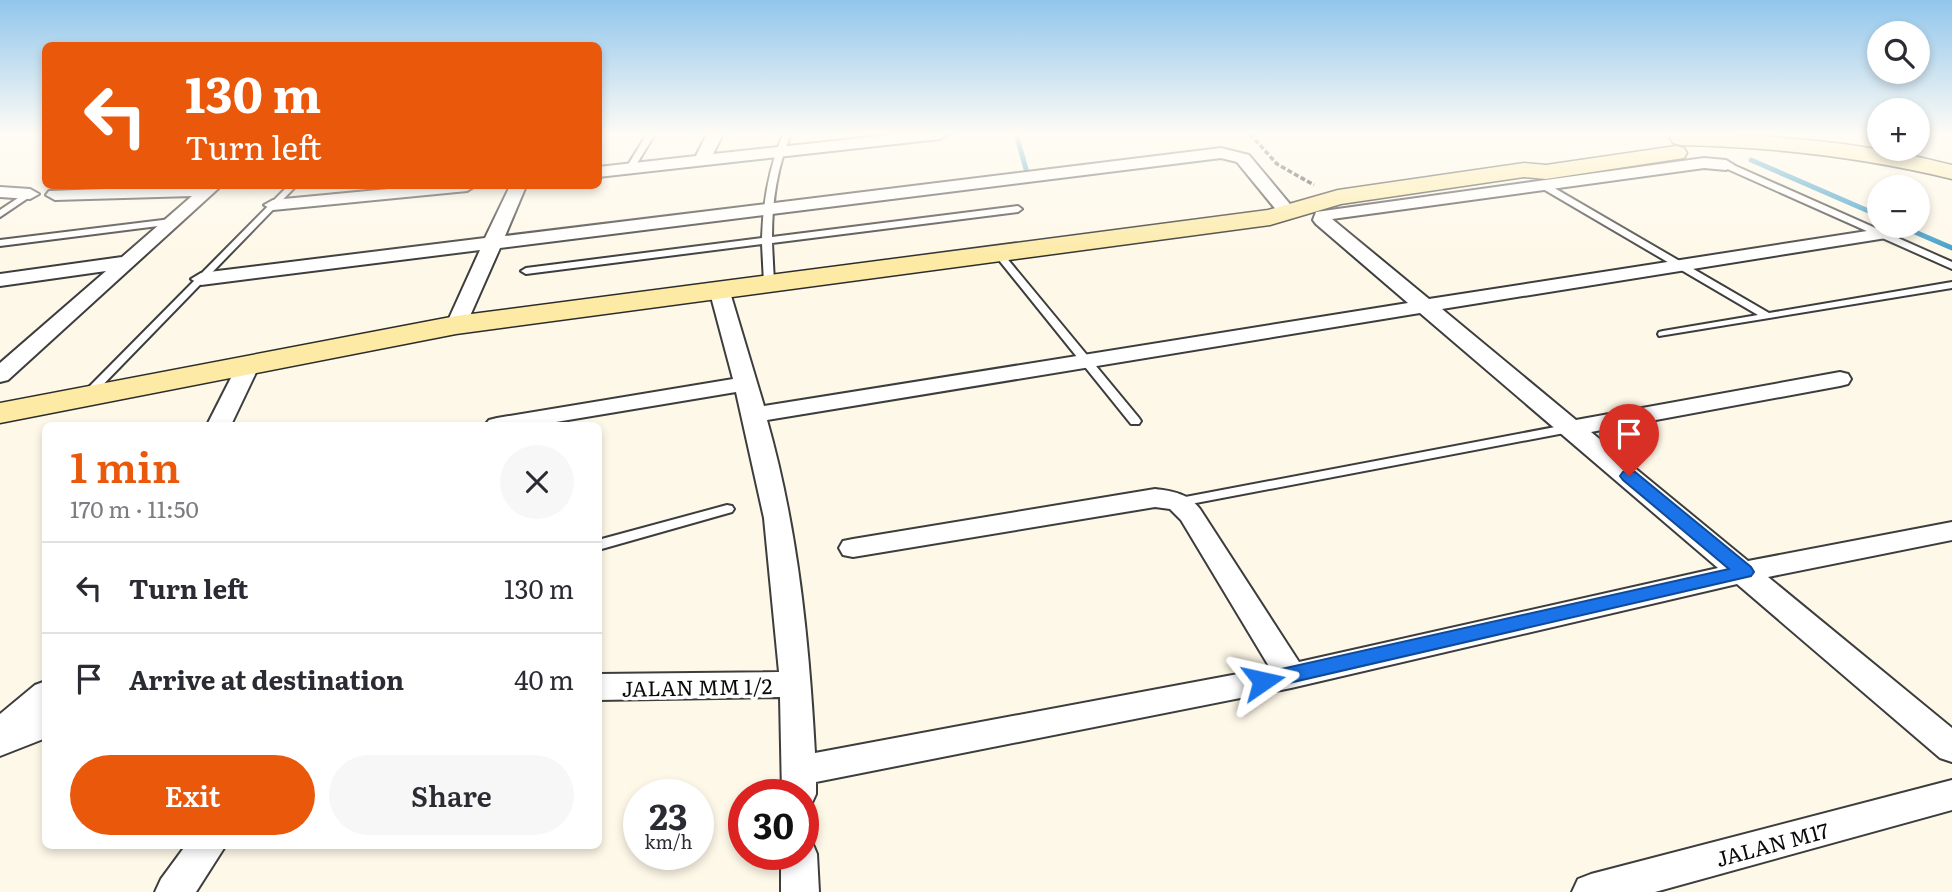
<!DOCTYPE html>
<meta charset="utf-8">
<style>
body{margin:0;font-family:Literata,serif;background:#f7f7f7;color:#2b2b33;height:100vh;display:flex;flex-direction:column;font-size:26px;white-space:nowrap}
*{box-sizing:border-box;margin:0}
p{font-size:23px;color:#7c7c81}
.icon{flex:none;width:38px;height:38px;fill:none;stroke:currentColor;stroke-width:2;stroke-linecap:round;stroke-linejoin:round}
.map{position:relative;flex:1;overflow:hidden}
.sheet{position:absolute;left:42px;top:422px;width:560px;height:427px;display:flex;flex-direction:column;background:#fff;border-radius:10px;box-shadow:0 4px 10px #0003}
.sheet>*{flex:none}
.banner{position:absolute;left:42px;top:42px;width:560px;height:147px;border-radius:10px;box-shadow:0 4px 10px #0003;background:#ea580c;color:#fff;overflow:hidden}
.controls{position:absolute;left:1867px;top:21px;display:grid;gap:14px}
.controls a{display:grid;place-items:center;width:63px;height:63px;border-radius:50%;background:#fff;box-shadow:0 4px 10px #0003;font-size:35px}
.speed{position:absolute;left:623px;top:779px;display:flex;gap:14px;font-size:35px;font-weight:700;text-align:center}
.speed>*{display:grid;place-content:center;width:91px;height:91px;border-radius:50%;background:#fff;box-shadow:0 4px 10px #0003;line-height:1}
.speed small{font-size:18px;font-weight:400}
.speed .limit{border:10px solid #d22;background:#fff;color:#111}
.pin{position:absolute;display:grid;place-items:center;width:60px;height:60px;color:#fff;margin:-72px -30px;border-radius:50% 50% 50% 0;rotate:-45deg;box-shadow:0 0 7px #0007}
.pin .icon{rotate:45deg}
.me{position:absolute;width:77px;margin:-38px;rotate:79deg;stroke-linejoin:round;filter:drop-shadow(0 0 5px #0008)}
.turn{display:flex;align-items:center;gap:24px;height:147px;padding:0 28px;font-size:32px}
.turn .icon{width:91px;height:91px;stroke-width:2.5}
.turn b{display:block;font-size:49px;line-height:60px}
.round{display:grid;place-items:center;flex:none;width:74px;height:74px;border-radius:37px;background:#f7f7f7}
.summary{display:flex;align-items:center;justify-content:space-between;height:119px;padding:0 28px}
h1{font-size:42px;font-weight:600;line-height:52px;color:#ea580c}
.cta{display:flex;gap:14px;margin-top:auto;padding:14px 28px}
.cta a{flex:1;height:80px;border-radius:42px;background:#ea580c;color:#fff;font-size:28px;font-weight:600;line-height:80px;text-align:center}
.cta a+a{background:#f7f7f7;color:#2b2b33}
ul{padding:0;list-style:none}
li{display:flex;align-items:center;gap:21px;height:91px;padding:0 28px;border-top:2px solid #e1e1e2}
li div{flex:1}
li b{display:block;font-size:26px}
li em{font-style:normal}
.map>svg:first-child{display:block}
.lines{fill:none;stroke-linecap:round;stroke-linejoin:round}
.stream{stroke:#399bc7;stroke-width:5}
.lane-casing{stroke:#3d3d3d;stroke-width:4}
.street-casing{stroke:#3d3d3d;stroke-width:4}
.secondary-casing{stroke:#2c2c2c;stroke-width:3}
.path{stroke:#2c2c2c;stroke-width:3.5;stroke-dasharray:5 2.5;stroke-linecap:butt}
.lane{fill:#fff;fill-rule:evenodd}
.street{fill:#fff;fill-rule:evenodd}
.secondary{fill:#fceaa5;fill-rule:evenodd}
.route{fill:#1a73e8;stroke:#114b97;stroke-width:2}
.labels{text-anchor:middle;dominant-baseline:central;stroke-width:7;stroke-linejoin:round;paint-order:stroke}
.near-street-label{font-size:21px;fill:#0a0a0a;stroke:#fff}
</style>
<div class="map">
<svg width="1952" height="892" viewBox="0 0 1952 892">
<rect width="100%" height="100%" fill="#fef8e8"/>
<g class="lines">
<g class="stream">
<path d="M1016 134 1026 169"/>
<path d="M1751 160 1880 216"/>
<path d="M1901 226 1952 248"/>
</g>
<defs>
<g id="lane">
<path d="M647 134H655L633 170H627L626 168Z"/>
<path d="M783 134H791C777 167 772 201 772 237L1018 206 1022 209 1018 212 772 243 774 283 769 286 764 283 762 244 526 274 521 271 526 268 762 238C763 202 769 168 783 134Z"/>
<path d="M1723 163H1729L1952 262V269L1723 167Z"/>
<path d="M1538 182H1544L1769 313 1952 282V288L1659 336 1658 334 1659 332 1663 331 1758 315 1538 186Z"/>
<path d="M288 186H296L91 397H83L81 395 83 393Z"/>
<path d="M27 192 34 194 0 217V210Z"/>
<path d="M171 219 174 220V224L0 246V240Z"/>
<path d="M997 249 1000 250 1139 418 1141 421 1139 424H1131L994 254 992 252Z"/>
<path d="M1571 424 1577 428 1575 431 1180 506 1173 502 1180 498Z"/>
<path d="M727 505 732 506 734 509 732 512 598 550V540Z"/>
</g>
<g id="street">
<path d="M707 134H723L713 154 900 134H948L940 139 598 177V167L696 156Z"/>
<path d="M1221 148 1249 155 1294 209 1297 213 1294 217H1282L1237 162 1221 158 500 248 466 325 463 329H449L446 325 480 250 201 285 191 279 201 273 485 238 510 186H526L505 236Z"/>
<path d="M1704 158 1726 160 1734 165 1726 170 1704 168 1332 219 1429 299 1880 229 1886 230 1889 234 1886 238 1880 239 1442 309 1576 420 1840 372 1848 374 1851 379 1848 384 1840 386 1591 432 1748 561 1952 522V540L1768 577 1952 728V762L1940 758 1737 584 1291 688 816 782V794L811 805 803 808V794H782L780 697 598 700V674L779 672 764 518 736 392 538 425H485L489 420 497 418 733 379 709 289 712 285H726L729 289 764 406 1408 303 1316 224 1313 220 1316 212ZM1420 313 1718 568 1299 662 1200 509C1189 494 1173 491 1155 489L853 539 843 541 839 548 843 555 853 557 1155 507 1170 509 1181 520 1270 668 815 753C809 641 798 529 767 420Z"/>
<path d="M190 186H221L8 380 0 382V363L106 271 0 286V274L122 257 192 196 55 200 46 195 49 191Z"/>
<path d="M420 186H475L467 191 273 210 264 205 273 200Z"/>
<path d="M0 187 30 189 39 194 30 199 0 197Z"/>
<path d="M249 357 257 359 260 364 231 425H207L238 364 241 359Z"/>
<path d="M46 681V738L0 756V714L35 685Z"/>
<path d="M1952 780V810L1655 892H1572L1578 879 1591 874Z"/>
<path d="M803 839 812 842 817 854 819 892H781V854H803Z"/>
<path d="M186 845H226L196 892H155L161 879Z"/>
</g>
<g id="secondary">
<path d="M1673 134C1768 134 1859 141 1952 165V179C1862 157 1773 147 1681 145L1673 143 1670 138Z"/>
<path d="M1676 146 1684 148 1687 153 1684 158 1546 179 1524 177 1341 204 1270 225 456 334 0 423V403L456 316 1268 210 1338 190 1524 163 1546 165Z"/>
</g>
</defs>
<use href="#lane" class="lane-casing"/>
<use href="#street" class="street-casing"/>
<use href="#secondary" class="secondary-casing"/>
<path class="path" d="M1250 134 1277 164 1314 185"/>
<use href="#lane" class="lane"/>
<use href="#street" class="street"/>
<use href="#secondary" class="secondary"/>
</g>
<linearGradient id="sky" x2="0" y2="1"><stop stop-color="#91c6ec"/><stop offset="0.52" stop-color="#fffcf5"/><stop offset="1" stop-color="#fffcf5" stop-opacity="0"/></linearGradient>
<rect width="1952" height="259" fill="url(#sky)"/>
<path class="route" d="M1629 471 1635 472 1751 567 1754 572 1751 576 1263 689 1256 687 1253 681 1256 675 1263 673 1729 569 1623 480 1620 476 1623 472Z"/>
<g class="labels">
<g class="near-street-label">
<text transform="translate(697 686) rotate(-1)">JALAN MM 1/2</text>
<text transform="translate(1772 843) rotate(-15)">JALAN M17</text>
</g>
</g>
</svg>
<div class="controls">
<a><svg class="icon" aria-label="search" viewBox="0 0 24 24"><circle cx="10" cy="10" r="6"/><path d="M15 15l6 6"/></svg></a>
<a>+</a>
<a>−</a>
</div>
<div class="speed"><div>23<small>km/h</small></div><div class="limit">30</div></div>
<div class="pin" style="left:1629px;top:476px;background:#d93025"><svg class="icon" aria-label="arrive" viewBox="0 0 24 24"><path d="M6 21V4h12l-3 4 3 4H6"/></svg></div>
<svg class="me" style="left:1263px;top:681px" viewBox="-20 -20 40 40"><path d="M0-17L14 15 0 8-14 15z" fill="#1a73e8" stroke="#fff" stroke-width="4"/></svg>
<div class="banner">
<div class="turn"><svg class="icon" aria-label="left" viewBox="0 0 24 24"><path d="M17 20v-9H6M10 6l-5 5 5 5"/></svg><div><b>130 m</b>Turn left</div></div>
</div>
<section class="sheet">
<div class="summary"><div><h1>1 min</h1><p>170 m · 11:50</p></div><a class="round"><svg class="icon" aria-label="close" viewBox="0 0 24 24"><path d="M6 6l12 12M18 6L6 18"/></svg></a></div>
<ul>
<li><svg class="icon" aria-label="left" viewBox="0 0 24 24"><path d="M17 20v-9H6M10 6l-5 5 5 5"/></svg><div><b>Turn left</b></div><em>130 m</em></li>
<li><svg class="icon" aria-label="arrive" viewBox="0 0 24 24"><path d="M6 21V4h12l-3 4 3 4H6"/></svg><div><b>Arrive at destination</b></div><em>40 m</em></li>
</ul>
<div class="cta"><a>Exit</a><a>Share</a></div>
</section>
</div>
